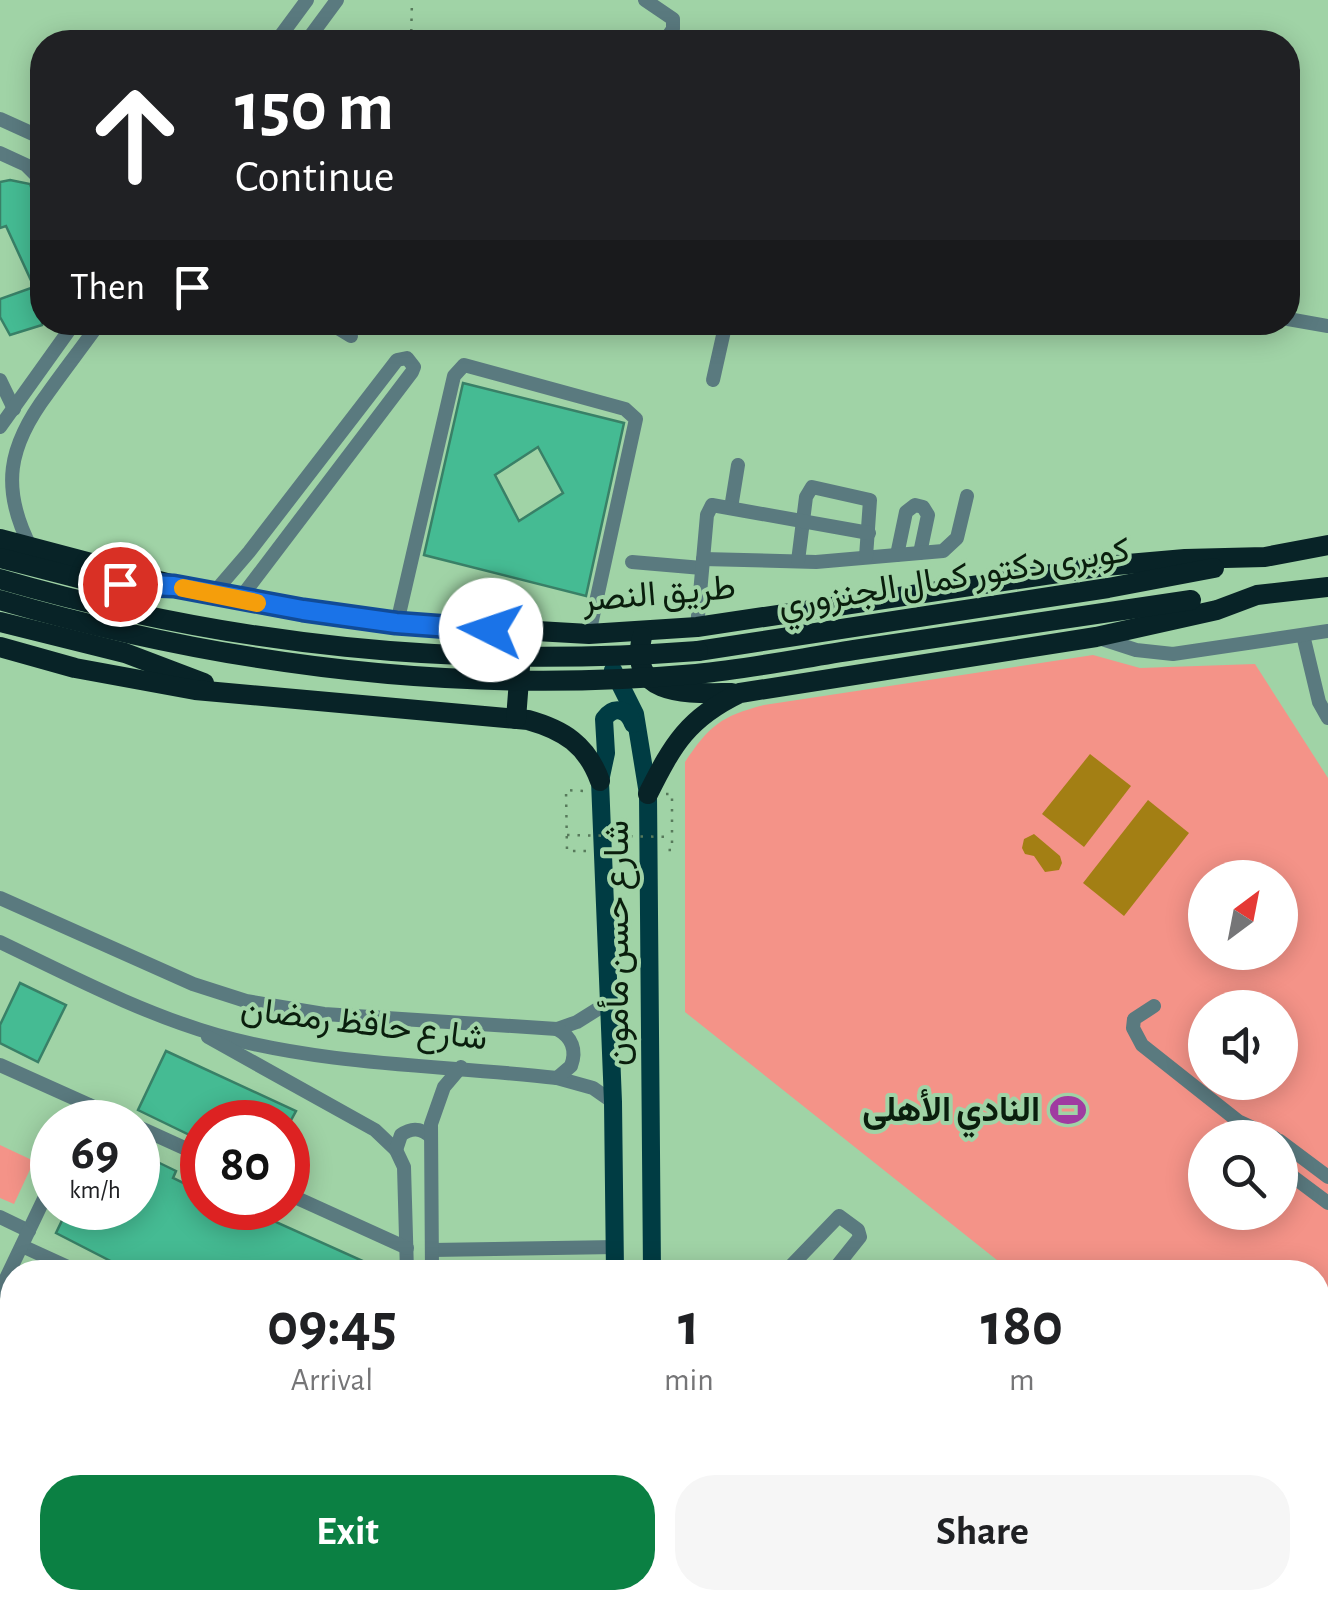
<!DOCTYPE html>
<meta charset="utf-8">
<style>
body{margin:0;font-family:"Alegreya Sans",Vazirmatn,sans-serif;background:#f6f6f6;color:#202124;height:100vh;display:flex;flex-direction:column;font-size:38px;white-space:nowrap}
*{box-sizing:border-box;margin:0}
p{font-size:32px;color:#757577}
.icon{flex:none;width:55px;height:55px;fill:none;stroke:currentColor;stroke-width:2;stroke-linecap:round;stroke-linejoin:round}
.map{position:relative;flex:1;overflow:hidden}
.details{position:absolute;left:0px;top:1260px;width:1330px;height:350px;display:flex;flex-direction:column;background:#fff;border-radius:40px 40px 0 0;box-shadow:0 5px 25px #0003}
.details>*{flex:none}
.guide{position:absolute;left:30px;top:30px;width:1270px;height:305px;border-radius:40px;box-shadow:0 5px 25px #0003;background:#202124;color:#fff;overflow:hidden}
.needle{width:65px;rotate:32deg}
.fabs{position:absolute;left:1188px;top:860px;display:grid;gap:20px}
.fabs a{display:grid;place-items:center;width:110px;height:110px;border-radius:50%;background:#fff;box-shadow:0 5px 25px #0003;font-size:50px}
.speed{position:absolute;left:30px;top:1100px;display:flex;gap:20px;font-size:50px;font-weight:700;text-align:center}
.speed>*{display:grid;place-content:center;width:130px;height:130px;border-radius:50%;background:#fff;box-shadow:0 5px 25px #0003;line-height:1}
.speed small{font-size:25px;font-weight:400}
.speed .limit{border:15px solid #d22;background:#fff;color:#111}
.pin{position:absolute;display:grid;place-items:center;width:85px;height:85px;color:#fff;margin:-42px;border:5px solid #fff;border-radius:50%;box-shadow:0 2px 10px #0007}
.me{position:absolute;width:110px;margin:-55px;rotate:274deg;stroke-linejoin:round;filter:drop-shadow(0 0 8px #0008)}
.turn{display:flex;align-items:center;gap:35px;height:210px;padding:0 40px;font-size:45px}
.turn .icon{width:130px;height:130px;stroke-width:2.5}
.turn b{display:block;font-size:70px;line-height:85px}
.then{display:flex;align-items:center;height:95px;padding:0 40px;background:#0003;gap:20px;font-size:38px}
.eta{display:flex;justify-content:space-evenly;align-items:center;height:170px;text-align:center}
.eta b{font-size:60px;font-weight:600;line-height:70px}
.primary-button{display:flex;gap:20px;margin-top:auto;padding:20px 40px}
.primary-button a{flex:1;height:115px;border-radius:40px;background:#0b8043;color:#fff;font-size:40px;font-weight:600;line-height:115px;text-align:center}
.primary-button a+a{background:#f6f6f6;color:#202124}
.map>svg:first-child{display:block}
.green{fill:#f49388;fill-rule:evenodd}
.water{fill:#a37f14}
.building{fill:#45bb93;stroke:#398067;stroke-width:2.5;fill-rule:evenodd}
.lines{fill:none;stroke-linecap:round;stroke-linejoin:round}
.path{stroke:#577a5b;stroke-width:2.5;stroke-dasharray:2.5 8;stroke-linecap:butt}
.minor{stroke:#5a7a7f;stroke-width:14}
.major{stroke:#003c43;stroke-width:18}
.highway{stroke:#082327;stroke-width:20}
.path-bridge{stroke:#577a5b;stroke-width:2.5;stroke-dasharray:2.5 8;stroke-linecap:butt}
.highway-bridge{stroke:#082327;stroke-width:20}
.route-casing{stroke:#114b97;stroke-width:25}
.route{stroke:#1a73e8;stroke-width:18}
.slow{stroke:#f59e0b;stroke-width:18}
.labels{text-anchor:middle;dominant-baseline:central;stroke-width:8;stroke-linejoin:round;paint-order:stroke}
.street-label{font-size:35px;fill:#0a1e0d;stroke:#a0d3a6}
.poi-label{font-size:35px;font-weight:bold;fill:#0a1e0d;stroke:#a0d3a6;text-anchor:end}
</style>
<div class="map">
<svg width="1328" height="1610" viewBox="0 0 1328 1610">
<rect width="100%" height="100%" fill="#a0d3a6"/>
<g class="green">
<path d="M1093 655 1140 668 1255 664 1328 778V1524L1318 1516V1272H1012L685 1012V762C709 726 721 716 764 705ZM1205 878H1280V952H1205ZM1205 1008H1280V1082H1205ZM1205 1138H1280V1212H1205Z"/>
<path d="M0 1145 34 1161 14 1204 0 1198Z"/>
</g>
<g class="water">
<path d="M1090 754 1131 786 1084 847 1042 814Z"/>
<path d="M1148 800 1189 833 1124 916 1083 883Z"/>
<path d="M1034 834 1060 856 1062 863 1059 870 1045 872 1034 856 1025 854 1022 848 1024 839Z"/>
</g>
<g class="building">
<path d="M10 180 30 184 42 217V325L10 335 0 317V299L34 287 6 226 0 228V182Z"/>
<path d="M463 383 624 423 586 596 424 555ZM538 447 563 493 519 521 495 475Z"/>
<path d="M20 983 66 1005 38 1062 0 1043V1025Z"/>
<path d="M166 1051 296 1111 290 1122H202V1141L138 1110Z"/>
<path d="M141 1154 176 1171 173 1178 202 1192V1208H245L387 1272H132L56 1233 68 1208H138V1162Z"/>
<path d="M12 1316V1380L0 1374V1342Z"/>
<path d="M0 1425 12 1430V1441L0 1468Z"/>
<path d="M0 1490 12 1496V1547L0 1542Z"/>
<path d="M11 1577 12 1598H32L60 1610H0V1602Z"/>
<path d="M121 1598H252L246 1610H148Z"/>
</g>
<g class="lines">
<g class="path">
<path d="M411 42 412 0"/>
<path d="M583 791 566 790 567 851H586"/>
<path d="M666 794H672V850H667"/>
</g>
<g class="minor">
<path d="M645 0 673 19V29L664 42"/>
<path d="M276 42 307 0"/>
<path d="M306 42 337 0"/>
<path d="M0 119 42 138"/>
<path d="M0 153 26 165 42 181"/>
<path d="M1288 319 1328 326"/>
<path d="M328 322 351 336"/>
<path d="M0 380 14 409"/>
<path d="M713 380 726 322"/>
<path d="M0 427 75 322"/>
<path d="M731 508 738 465"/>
<path d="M31 548C0 488 8 446 48 393 65 369 83 346 100 322"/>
<path d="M897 555 906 512 915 505 923 507 928 515 920 553"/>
<path d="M703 559 816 562 943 551 957 538 967 496"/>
<path d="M798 561 806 497 812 487 870 500 866 557"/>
<path d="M632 562 702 568"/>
<path d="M212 595 249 552 397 360 407 358 414 367 412 372 239 600"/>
<path d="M397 623 454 376 464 365 625 409 636 419 589 634"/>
<path d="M697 627 707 515 712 505 869 533"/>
<path d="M1303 635 1319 702 1328 718"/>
<path d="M1096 637 1136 650 1173 654 1328 631"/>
<path d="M0 898 193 984 246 1001 324 1014 557 1029 577 1022 609 1002"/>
<path d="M0 942C71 976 141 1013 217 1035 327 1066 444 1065 557 1078L593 1088 613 1102"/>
<path d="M1154 1006 1134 1019 1133 1028 1142 1045 1238 1121 1275 1138"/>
<path d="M557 1029C572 1037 577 1050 571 1066L557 1078"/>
<path d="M208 1037 375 1130 396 1150 404 1167 407 1272"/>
<path d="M0 1065 127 1122"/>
<path d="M81 1122 89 1105"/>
<path d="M138 1127 202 1156"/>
<path d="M1280 1141 1328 1177"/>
<path d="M396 1150 401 1135C412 1127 421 1128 431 1137"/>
<path d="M1280 1167 1328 1203"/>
<path d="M288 1194 407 1248"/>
<path d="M0 1217 29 1231"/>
<path d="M22 1246 79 1272"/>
<path d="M432 1250 616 1247"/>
<path d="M432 1272 431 1124 444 1087 461 1067"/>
<path d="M785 1272 839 1216 858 1230 860 1237 832 1272"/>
<path d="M0 1291 52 1182"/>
<path d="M0 1391 12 1397"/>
<path d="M0 1561 12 1567"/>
<path d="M1318 1584 1328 1580"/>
<path d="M79 1598 106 1610"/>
<path d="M1076 1598 1091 1610"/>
<path d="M1237 1598C1253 1610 1265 1605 1284 1598"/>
<path d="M300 1610 303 1598"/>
<path d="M391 1610 393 1598"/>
<path d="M412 1610 414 1598"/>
<path d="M807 1610 815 1598"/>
<path d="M935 1610 944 1598"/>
<path d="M971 1610 981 1598"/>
</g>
<g class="major">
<path d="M613 670 635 714 648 794 652 1272"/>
<path d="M615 1272 613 1102 600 781 606 753 604 719C614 705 628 709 633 724"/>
<path d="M597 1610 598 1598"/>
<path d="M637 1610 638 1598"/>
</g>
<g class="highway">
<path d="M0 539 212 595 303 610 397 623 589 634 697 627 1105 566 1185 559 1265 557 1328 545"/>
<path d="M0 558 90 581 136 585"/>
<path d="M0 622 125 653 204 683"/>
<path d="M642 637C627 699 691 693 732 693"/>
<path d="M0 647 75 668 195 690 528 720C564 730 587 745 600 781"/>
<path d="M698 651 1108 588 1214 568"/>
<path d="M516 719 522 641"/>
<path d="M648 794C673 744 688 718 740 693L1096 637 1217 610 1257 595 1328 587"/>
</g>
<path class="path-bridge" d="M567 835 671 837"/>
<g class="highway-bridge">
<path d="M0 579C231 646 458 669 698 651"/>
<path d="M0 600C227 666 461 695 696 674 749 669 802 658 854 650 966 633 1078 616 1191 600"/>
</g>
</g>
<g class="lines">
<defs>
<path id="route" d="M120 584 174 586 303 610 396 623 491 630"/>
</defs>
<use href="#route" class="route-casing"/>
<use href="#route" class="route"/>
<path class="slow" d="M183 588 257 603"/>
</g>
<defs>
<symbol id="stadium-bare" viewBox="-9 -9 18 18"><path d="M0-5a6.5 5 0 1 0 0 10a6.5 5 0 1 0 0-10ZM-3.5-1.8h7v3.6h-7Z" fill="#a03ba1" stroke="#a0d3a6" stroke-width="2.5" paint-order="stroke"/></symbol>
</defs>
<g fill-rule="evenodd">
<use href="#stadium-bare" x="1043" y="1085" width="50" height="50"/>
</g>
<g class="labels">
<g class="street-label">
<text transform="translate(954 578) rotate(-9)">كوبرى دكتور كمال الجنزوري</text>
<text transform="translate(659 594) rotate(-5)">طريق النصر</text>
<text transform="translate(617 943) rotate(-90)">شارع حسن مأمون</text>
<text transform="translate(364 1024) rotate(7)">شارع حافظ رمضان</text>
</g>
<g class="poi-label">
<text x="1040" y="1110">النادي الأهلى</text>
</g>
</g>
</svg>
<div class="fabs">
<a><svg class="needle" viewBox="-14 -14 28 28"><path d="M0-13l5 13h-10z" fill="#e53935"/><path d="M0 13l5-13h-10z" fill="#757577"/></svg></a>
<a><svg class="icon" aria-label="sound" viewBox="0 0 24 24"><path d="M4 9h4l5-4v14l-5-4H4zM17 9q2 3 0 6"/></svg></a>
<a><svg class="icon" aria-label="search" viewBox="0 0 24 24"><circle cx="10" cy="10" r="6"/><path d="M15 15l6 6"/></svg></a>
</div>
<div class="speed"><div>69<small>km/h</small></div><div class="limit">80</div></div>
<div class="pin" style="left:120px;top:584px;background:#d93025"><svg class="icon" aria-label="arrive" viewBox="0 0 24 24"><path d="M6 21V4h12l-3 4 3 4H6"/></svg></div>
<svg class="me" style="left:491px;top:630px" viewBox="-20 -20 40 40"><circle r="19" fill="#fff"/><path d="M0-13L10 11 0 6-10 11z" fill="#1a73e8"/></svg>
<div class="guide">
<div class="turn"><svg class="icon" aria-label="ahead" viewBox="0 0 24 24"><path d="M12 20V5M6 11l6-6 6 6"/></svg><div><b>150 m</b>Continue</div></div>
<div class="then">Then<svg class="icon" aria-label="arrive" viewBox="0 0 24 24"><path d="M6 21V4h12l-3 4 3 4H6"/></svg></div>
</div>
<section class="details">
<div class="eta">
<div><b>09:45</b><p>Arrival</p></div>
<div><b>1</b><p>min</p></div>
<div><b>180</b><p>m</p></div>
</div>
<div class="primary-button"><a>Exit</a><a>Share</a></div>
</section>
</div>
